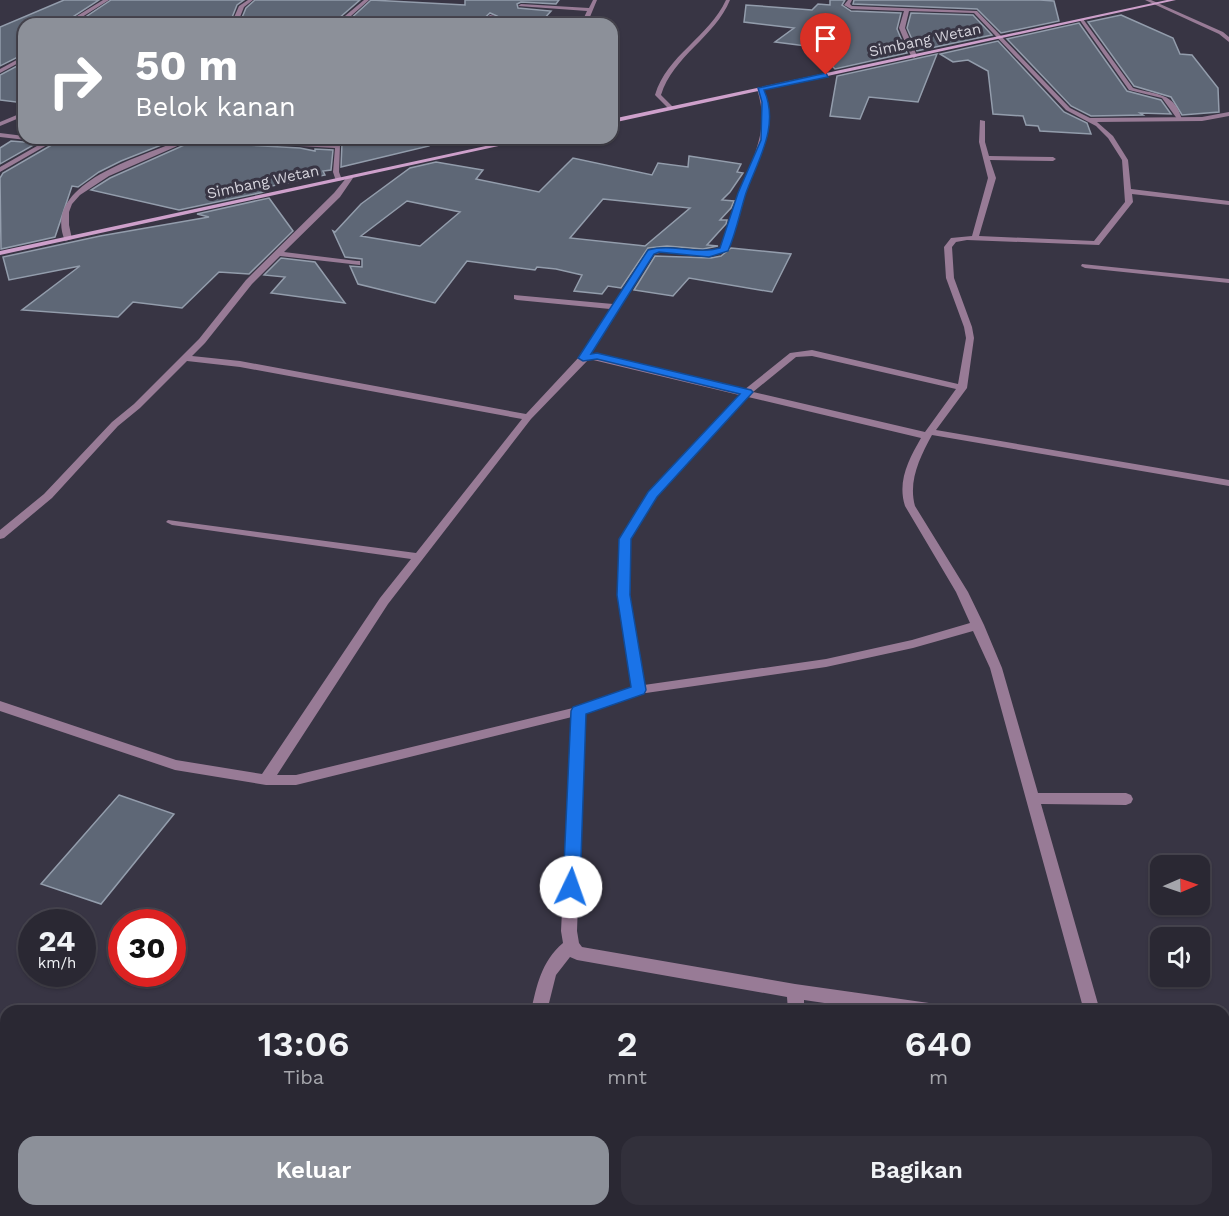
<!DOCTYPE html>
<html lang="id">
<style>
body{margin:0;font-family:"Work Sans",sans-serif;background:#32303b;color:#f1f3f6;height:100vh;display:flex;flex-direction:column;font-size:22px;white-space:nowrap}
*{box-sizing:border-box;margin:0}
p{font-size:20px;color:#a5a6ac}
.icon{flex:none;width:33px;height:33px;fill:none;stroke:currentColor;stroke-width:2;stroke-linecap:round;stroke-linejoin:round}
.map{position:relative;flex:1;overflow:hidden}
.sheet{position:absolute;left:0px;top:1005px;width:1230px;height:212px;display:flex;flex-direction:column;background:#2a2833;border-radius:18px 18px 0 0;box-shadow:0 2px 4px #0004,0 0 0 2px #46444e}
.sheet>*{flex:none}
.hud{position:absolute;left:18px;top:18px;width:600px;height:126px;border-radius:18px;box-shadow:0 2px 4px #0004,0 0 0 2px #46444e;background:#8c9099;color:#fff;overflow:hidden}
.needle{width:39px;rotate:88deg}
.tools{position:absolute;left:1150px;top:855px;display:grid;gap:12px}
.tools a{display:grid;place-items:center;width:60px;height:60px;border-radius:12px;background:#2a2833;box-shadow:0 2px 4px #0004,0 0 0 2px #46444e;font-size:30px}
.speed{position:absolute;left:18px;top:909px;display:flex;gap:12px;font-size:30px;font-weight:700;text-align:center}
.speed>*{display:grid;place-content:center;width:78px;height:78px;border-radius:50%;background:#2a2833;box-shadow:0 2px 4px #0004,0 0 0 2px #46444e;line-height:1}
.speed small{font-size:15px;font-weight:400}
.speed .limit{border:9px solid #d22;background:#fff;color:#111}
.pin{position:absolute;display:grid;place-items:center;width:51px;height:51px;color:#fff;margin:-62px -26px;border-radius:50% 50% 50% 0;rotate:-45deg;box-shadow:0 0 6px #0007}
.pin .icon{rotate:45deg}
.me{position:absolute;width:66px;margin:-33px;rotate:3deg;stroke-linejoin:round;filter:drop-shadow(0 0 4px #0008)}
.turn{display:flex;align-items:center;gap:21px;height:126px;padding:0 18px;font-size:27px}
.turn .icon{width:78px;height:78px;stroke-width:2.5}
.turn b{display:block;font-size:42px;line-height:51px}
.eta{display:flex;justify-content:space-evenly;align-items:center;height:102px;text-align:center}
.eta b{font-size:36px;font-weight:600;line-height:42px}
.action{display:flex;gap:12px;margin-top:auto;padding:12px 18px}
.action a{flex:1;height:69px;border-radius:18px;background:#8c9099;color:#fff;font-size:24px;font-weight:600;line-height:69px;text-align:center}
.action a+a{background:#32303b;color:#f1f3f6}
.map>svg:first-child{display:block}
.building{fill:#5e6776;stroke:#939dac;stroke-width:1.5;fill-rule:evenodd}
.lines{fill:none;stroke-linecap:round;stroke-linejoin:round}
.lane{fill:#987b96;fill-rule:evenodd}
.street{fill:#987b96;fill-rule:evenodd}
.secondary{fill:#cea0cb;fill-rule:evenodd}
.route{fill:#1a73e8;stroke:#114b97;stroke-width:1.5}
.labels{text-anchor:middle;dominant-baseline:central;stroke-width:6;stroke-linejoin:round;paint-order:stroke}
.far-street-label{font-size:15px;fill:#d6d4dd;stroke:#383544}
</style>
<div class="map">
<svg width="1229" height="1216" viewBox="0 0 1229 1216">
<rect width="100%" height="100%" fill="#383544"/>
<g class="building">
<path d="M64 0H99L62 24H24V54L0 66V27Z"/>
<path d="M111 0H244L237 5 231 20 185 22 183 24H133L92 20 87 24H75Z"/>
<path d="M255 0H360L338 19 241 20 246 8Z"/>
<path d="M371 0 465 5V0H559L556 4 521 2 517 4 518 8 551 11 543 20V24H489L497 16 490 13 478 24H373L377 22 348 21Z"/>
<path d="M830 0H845L842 5 851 11 901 13 897 29 907 53 835 69 814 47 775 42 794 28 744 22 746 5 812 10 818 4 830 5Z"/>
<path d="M854 0H1040L1054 1 1059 21 1001 33 977 9 853 4Z"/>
<path d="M911 13 973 15 992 35 917 51 907 28Z"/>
<path d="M1121 15 1173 38 1180 54 1192 55 1218 88 1219 112 1182 115 1171 97 1134 86 1088 22Z"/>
<path d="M1079 23 1127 91 1161 100 1171 114 1140 113 1143 115 1091 116 1071 106 1007 39Z"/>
<path d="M998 41 1064 112 1087 123 1091 134 1040 131 1038 126 1026 125 1023 116 993 114 988 71 968 60 953 62 940 54Z"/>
<path d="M937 54 918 102 869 97 860 119 830 116 837 76Z"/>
<path d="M17 66 24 67V80L19 81 17 86 24 88V103L0 100V75Z"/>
<path d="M54 138H179L121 161 99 172 78 187 72 186 55 237 1 249 0 178 3 173 55 143Z"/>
<path d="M315 138H428L429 146 341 167 342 143 315 141Z"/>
<path d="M11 141 37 143 0 164V148Z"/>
<path d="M191 142 300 148 315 151V149L333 150 331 170 323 171 325 175 262 188 264 192 179 210 91 190 110 178Z"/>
<path d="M689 156 741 164 737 172 743 173 730 192 722 200 734 201 731 208 720 220H727L726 224 707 245 718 246 703 249 667 246 648 248 621 288 608 286 602 294 574 291 582 275 556 269 537 267 535 270 467 261 435 303 358 284 350 266 362 267V259L345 257 333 231 335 232 361 204 410 168 436 162 483 170 476 179 539 192 573 158 652 175 658 163 688 167ZM603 199 690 208 645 246 570 238ZM407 201 460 212 420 246 361 236Z"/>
<path d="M269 198 293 231 249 274 219 272 182 308 133 302 118 317 22 310 80 266 9 280 3 257 100 236 209 217 197 214Z"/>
<path d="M731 248 791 254 772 292 689 278 673 296 634 290 655 256 711 258 721 256Z"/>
<path d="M281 258 315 262 345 303 271 293 285 277 264 275Z"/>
<path d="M119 795 174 814 101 904 41 884Z"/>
</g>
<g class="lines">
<path class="lane" d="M1079 19H1083L1133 88C1156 95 1175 92 1182 120H1178L1162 98 1129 90Z"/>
<g class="street">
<path d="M103 0H109L71 24H64Z"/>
<path d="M248 0H253L244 7 238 22 339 21 364 0H369L342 24H185L232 22 239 6Z"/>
<path d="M593 0H597L587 24H581L587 11 518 6 521 4 589 8Z"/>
<path d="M726 0H730C715 37 673 56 661 95L674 108 669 109 655 95C667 55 709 37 726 0Z"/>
<path d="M848 0H852L850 4 852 6 977 11 1070 108 1090 118 1202 117 1229 112V116L1202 121 1097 122 1113 136 1128 160 1131 189 1229 201V205L1132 194 1133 202 1099 245 967 240 956 242 952 247 954 278 972 327 974 338 967 388 936 430 1229 480V486L932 435C920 457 908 481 915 506L968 592 984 625 1002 668 1038 793H1126L1131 795 1133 799 1131 803 1126 805 1041 804 1100 1011H1084L990 668 973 631 913 648 826 667 639 694 585 714 577 931 579 943 582 947 795 984 929 1003 935 1006 937 1011H879L804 1000V1011H788L787 997 577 960 570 957 556 975 547 1011H531C537 985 541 962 563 943L561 931 572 717 296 785H266L175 770 0 711V701L176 760 262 774 380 598 411 559 172 525 166 522 168 520 416 553 522 419 240 367 187 361 140 408 118 426 52 498 4 538 0 539V530L44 494 112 422 134 404 199 339 246 280 334 193 347 177 353 178 340 197 284 252 357 261H360V265L280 256 252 284 205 343 192 356 240 361 526 414 580 356 610 309 517 300 514 299V295L613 304 648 250C673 244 698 258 721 248 727 229 732 209 740 191 754 155 770 129 757 89L760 87 763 89C776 129 760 155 746 191 739 210 734 230 728 249 706 265 678 248 654 254L590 354 744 390 790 353 812 350 958 384 966 338 964 327 946 278 944 247 951 238 972 236 988 178 979 142 980 120 985 121V142L989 156 1053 157 1056 159 1053 161 990 160 996 178 979 236 1094 241 1125 202 1122 160 1108 138 1096 126 1066 110 974 13 909 11 905 28 917 56 914 58 911 56 899 28 904 11 851 9 844 5ZM812 356 956 389 925 432 753 392 796 357ZM589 359 739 395 649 493 619 539 618 595 631 688 577 707 296 775H277L388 604 531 419ZM748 397 921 438C909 459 897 481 905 506L956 592 970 623 912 640 826 659 644 685 630 595 631 539 657 497Z"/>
<path d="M1145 0H1151L1223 32 1229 37V42L1219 34Z"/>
<path d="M490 15 495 16 486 24H480Z"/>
<path d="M24 56V60L0 73V69Z"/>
<path d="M21 82H24V86L19 85Z"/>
<path d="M24 112V116L0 126V122Z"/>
<path d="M0 133 24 136V138L51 139 54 141 0 172V167L44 142 0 137Z"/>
<path d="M182 138H223L340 145 339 172 342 180 336 181 333 172 335 148 191 140 109 176 80 195 72 204 69 212V225L72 239 65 241C40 182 145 156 183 139Z"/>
<path d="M484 138H492L503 145 498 146Z"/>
<path d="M1082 264 1229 279V283L1085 268 1081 266Z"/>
<path d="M1224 1069 1229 1070V1086L1224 1085Z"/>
<path d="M800 1210H819L820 1216H800Z"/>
</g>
<g class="secondary">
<path d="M1167 0H1176L612 123V119Z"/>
<path d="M523 138H535L0 255V251Z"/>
</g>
</g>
<path class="route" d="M826 73 828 77 764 90C780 126 758 160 746 193 740 212 736 233 728 251L709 257 659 252 654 254 591 354 597 353 751 390 753 392 657 497 631 539 630 595 646 690 644 694 586 714 580 887 577 892 571 894 565 892 563 887 571 711 573 707 631 687 617 595 619 539 648 492 740 394 597 359 583 361 578 358 648 250C672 243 696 255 720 248L738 193 761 140 762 102 758 88Z"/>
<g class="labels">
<g class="far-street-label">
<text transform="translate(925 40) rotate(-12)">Simbang Wetan</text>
<text transform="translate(263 182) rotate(-12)">Simbang Wetan</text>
</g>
</g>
</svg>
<div class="tools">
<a><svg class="needle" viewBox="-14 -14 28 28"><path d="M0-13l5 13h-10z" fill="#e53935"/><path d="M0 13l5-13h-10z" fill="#a5a6ac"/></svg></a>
<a><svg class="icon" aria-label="sound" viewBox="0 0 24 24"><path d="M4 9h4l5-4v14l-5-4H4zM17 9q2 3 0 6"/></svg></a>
</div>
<div class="speed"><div>24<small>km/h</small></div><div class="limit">30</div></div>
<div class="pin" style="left:826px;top:75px;background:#d93025"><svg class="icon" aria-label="arrive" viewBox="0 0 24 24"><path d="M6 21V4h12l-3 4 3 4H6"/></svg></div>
<svg class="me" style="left:571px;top:887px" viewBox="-20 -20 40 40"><circle r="19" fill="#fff"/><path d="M0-13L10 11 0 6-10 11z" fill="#1a73e8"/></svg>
<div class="hud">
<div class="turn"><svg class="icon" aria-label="right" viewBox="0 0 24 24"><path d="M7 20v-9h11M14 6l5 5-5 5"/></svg><div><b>50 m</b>Belok kanan</div></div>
</div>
<section class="sheet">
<div class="eta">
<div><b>13:06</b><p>Tiba</p></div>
<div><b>2</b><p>mnt</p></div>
<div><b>640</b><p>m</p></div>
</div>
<div class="action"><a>Keluar</a><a>Bagikan</a></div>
</section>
</div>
